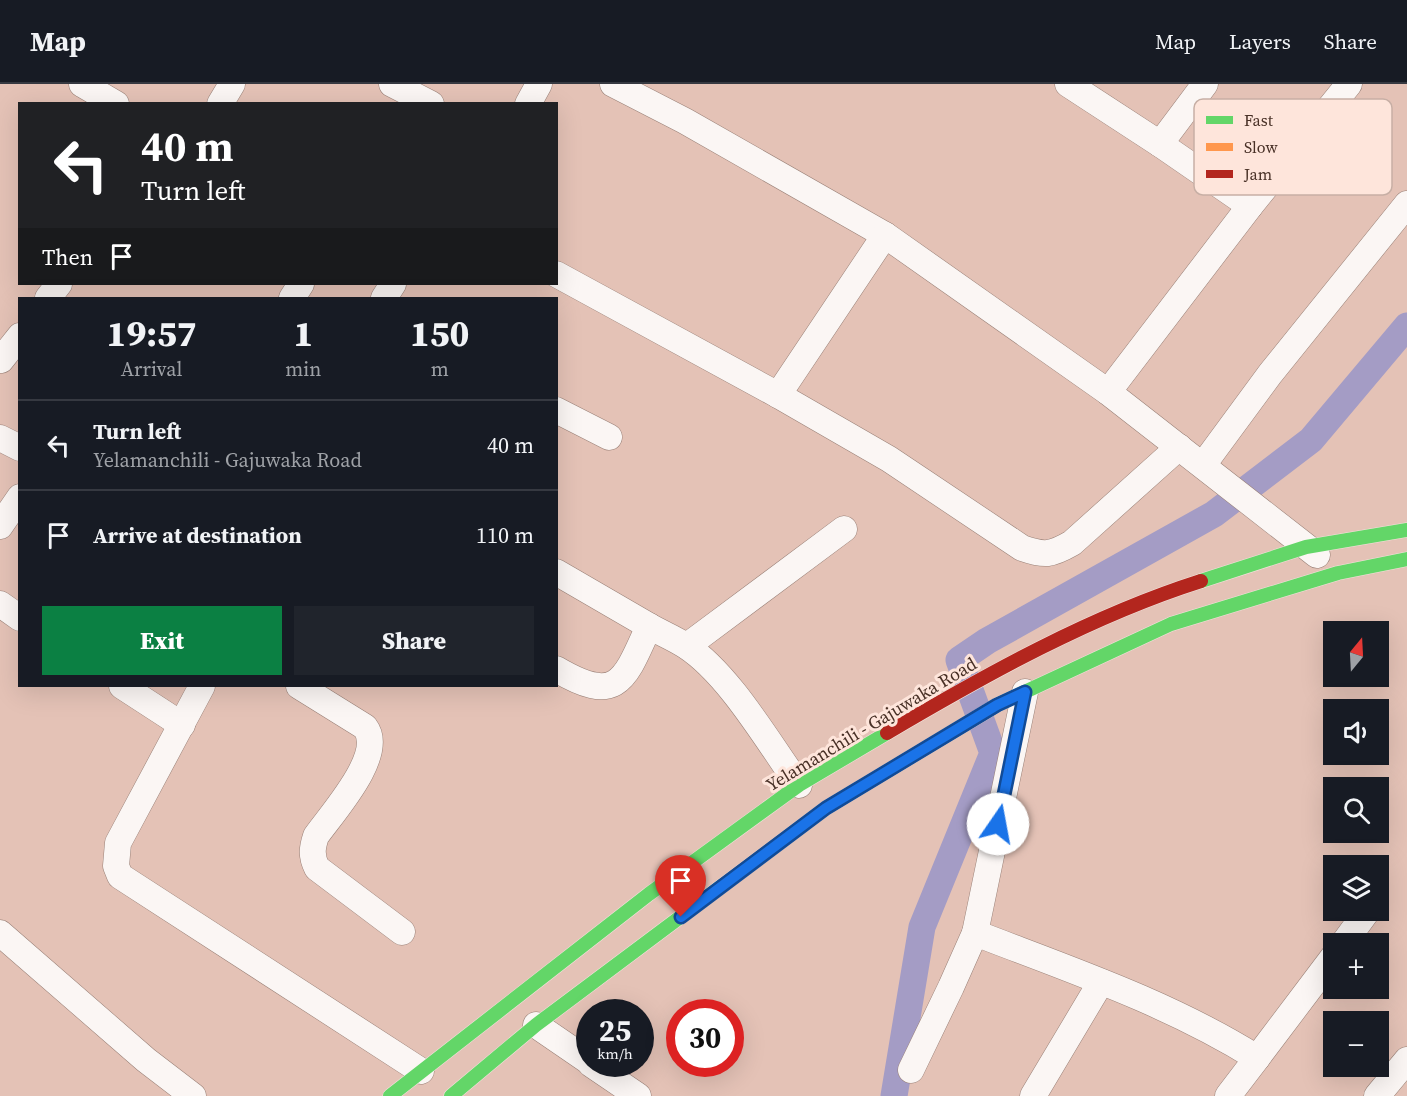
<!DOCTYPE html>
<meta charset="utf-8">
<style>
body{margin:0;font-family:"Source Serif 4",serif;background:#20242c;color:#f1f3f6;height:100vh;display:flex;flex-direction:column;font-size:22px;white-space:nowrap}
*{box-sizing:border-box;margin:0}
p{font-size:20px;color:#9ea1a6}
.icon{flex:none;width:33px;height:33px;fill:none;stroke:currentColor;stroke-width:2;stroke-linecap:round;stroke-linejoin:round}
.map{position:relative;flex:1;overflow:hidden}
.details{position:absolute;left:18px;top:213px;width:540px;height:390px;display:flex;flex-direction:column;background:#171b24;border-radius:0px;box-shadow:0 6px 24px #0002}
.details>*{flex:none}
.hud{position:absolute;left:18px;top:18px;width:540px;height:183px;border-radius:0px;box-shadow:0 6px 24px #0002;background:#202124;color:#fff;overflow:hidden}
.needle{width:39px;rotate:18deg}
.controls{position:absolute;left:1323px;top:537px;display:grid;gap:12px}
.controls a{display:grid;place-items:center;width:66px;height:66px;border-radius:0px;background:#171b24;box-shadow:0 6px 24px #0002;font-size:30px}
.speed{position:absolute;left:576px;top:915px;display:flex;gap:12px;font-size:30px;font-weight:700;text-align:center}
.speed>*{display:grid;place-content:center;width:78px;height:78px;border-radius:50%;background:#171b24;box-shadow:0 6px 24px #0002;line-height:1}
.speed small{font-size:15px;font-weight:400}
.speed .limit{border:9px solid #d22;background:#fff;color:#111}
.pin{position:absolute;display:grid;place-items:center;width:51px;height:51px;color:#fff;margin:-62px -26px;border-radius:50% 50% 50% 0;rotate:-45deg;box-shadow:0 0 6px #0007}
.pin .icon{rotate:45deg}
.me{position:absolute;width:66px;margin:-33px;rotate:12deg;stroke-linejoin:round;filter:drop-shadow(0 0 4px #0008)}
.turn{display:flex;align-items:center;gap:21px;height:126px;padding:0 24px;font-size:27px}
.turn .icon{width:78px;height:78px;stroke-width:2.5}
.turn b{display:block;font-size:42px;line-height:51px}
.then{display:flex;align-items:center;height:57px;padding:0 24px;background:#0003;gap:12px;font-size:22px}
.eta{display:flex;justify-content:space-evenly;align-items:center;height:102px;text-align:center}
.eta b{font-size:36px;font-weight:800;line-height:42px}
.cta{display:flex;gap:12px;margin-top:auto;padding:12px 24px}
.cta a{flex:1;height:69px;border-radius:0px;background:#0b8043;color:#fff;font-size:24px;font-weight:800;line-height:69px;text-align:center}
.cta a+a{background:#20242c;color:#f1f3f6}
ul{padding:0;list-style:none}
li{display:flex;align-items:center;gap:18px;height:90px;padding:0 24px;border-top:2px solid #363941}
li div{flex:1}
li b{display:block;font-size:22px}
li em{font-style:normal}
header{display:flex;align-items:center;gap:36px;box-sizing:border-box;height:84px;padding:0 30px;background:#171b24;border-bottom:2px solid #363941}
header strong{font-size:28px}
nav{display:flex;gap:33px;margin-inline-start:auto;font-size:21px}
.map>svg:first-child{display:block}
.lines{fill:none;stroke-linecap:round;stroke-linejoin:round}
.canal{stroke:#a49cc5;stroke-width:27}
.street-casing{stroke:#998077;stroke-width:27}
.fast-casing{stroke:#f3e4de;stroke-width:15}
.slow-casing{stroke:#f3e4de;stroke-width:15}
.jam-casing{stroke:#f3e4de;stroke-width:15}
.street{stroke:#fbf6f4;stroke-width:26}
.fast{stroke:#63d668;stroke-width:14}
.slow{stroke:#ff974d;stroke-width:14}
.jam{stroke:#b3261e;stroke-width:14}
.route-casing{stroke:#114b97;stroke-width:15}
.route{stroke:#1a73e8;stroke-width:10}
.labels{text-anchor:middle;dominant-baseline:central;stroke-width:6;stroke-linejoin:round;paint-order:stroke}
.street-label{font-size:18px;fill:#483026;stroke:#fee5db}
.key{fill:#fee5db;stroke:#c7afa5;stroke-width:1.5}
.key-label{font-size:16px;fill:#483026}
</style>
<header>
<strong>Map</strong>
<nav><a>Map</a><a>Layers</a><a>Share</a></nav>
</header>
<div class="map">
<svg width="1407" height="1012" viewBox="0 0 1407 1012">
<rect width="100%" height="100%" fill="#e4c2b6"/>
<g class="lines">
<path class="canal" d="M894 1012 922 843 993 669 959 576 987 557 1214 430 1311 356 1407 242"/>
<defs>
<g id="street">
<path d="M82 0 116 20"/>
<path d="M392 0 431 20"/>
<path d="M613 0 685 37 885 151 1108 308 1317 471"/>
<path d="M1068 0 1160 60 1250 122"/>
<path d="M220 20 232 0"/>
<path d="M528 20 539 0"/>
<path d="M1160 60 1205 0"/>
<path d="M556 190 778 311 885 151"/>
<path d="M48 214 59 200"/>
<path d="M292 214 301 200"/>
<path d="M384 214 393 200"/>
<path d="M1 276 20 252"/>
<path d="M1108 308 1250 122 1349 0"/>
<path d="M778 311 889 375 1022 464C1045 472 1051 471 1072 459L1179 363"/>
<path d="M556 326 609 353"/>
<path d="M0 354 20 364"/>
<path d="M1203 381 1270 290 1407 120"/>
<path d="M0 442 20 413"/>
<path d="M556 488 649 542"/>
<path d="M0 520 20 534"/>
<path d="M687 562 844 445"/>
<path d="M556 585C617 621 624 598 649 542 661 549 674 554 686 562 729 590 768 658 799 701"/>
<path d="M122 602 182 641"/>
<path d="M202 602 118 759 116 782 120 792 421 987"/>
<path d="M299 602 365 643C386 670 333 728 316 752 312 764 311 772 317 784L402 848"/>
<path d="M1025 608 975 849C1071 886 1169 919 1257 974L1228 1012"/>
<path d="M0 849 146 976 193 1012"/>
<path d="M1343 860 1368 826"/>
<path d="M536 941 590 978"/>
<path d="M1257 974 1334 872"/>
<path d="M591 980 638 1012"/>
<path d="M911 986 951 903 975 849"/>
<path d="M1033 1012 1101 898"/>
<path d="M1377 1012 1407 976"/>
</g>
<g id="fast">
<path d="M1201 497 1306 463 1407 446"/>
<path d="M999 620 1171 540 1338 489 1407 475"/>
<path d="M390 1012 649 810 799 701 887 649"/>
<path d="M451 1012 536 941 723 801"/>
</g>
<path id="slow" d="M723 801 826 724 999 620"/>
<path id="jam" d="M887 649C987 590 1091 532 1201 497"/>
</defs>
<use href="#street" class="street-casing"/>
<use href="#fast" class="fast-casing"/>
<use href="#slow" class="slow-casing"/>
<use href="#jam" class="jam-casing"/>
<use href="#street" class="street"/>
<use href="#fast" class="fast"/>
<use href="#slow" class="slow"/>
<use href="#jam" class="jam"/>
</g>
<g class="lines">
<defs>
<path id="route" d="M681 833 826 724 997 621 1025 608 998 740"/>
</defs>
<use href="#route" class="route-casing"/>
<use href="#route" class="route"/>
</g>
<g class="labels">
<g class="street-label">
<text transform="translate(871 640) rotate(-31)">Yelamanchili - Gajuwaka Road</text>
</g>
</g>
<rect x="1194" y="15" width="198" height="96" rx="9" class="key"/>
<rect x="1206" y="32" width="27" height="8" fill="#63d668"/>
<rect x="1206" y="59" width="27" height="8" fill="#ff974d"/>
<rect x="1206" y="86" width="27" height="8" fill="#b3261e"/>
<g class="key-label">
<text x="1244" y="42">Fast</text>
<text x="1244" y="69">Slow</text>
<text x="1244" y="96">Jam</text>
</g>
</svg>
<div class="controls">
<a><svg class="needle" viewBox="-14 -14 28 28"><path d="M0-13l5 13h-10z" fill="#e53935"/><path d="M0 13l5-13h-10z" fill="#9ea1a6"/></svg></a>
<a><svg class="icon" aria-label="sound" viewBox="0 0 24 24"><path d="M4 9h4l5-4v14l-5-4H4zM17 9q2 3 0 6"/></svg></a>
<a><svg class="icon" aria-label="search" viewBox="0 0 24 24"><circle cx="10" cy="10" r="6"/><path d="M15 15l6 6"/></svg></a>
<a><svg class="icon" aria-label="layers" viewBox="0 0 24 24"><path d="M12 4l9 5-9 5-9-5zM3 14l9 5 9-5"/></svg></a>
<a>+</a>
<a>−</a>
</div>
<div class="speed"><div>25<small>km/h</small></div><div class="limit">30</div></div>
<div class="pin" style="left:681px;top:833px;background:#d93025"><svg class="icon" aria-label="arrive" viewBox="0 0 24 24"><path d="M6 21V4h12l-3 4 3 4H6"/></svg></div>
<svg class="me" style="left:998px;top:740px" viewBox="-20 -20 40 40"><circle r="19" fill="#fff"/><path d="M0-13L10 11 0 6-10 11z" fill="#1a73e8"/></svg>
<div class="hud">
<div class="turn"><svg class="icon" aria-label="left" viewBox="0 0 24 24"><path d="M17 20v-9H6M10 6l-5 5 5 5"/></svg><div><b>40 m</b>Turn left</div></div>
<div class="then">Then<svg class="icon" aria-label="arrive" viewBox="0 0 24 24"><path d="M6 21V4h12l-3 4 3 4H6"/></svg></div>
</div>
<section class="details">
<div class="eta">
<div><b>19:57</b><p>Arrival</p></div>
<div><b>1</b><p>min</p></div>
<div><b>150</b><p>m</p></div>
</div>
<ul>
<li><svg class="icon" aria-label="left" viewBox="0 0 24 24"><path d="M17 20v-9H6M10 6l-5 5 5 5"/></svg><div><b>Turn left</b><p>Yelamanchili - Gajuwaka Road</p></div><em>40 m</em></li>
<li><svg class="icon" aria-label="arrive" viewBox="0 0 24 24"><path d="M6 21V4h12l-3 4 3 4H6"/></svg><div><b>Arrive at destination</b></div><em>110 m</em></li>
</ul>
<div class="cta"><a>Exit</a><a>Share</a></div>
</section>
</div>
